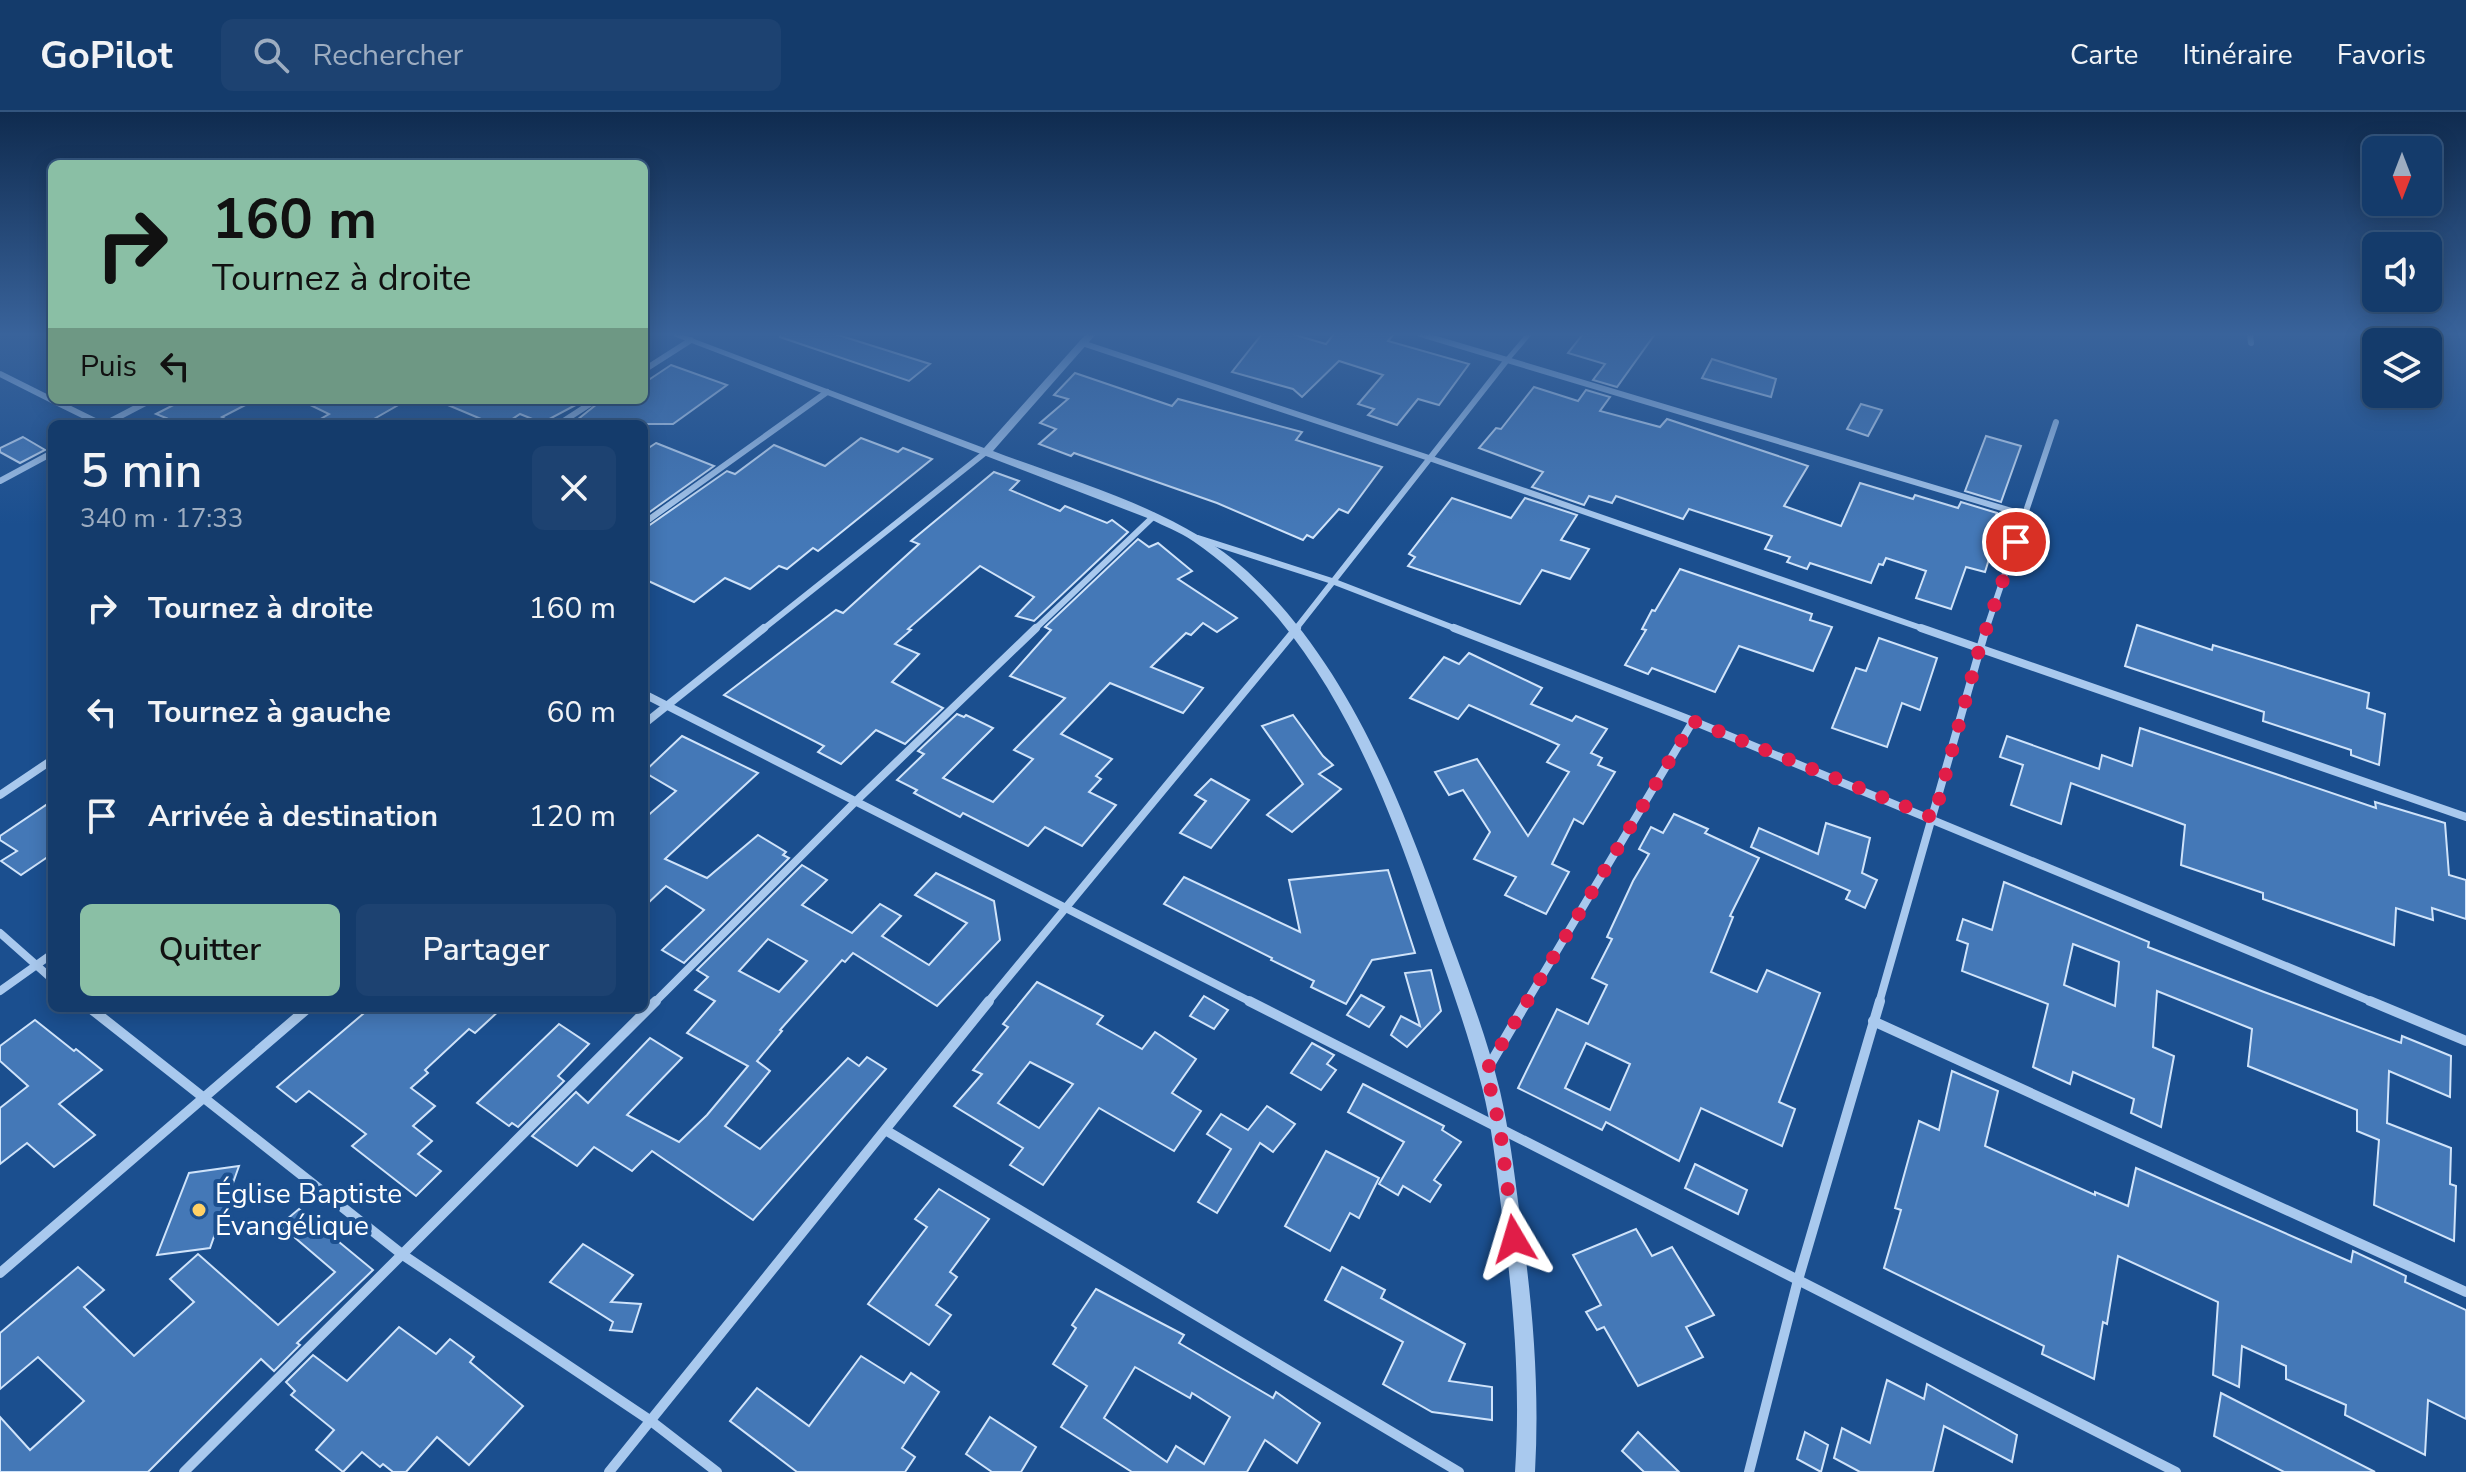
<!DOCTYPE html>
<html lang="fr">
<meta charset="utf-8">
<style>
body{margin:0;font-family:"Nunito Sans",sans-serif;background:#1d4271;color:#f1f3f6;height:100vh;display:flex;flex-direction:column;font-size:30px;white-space:nowrap}
*{box-sizing:border-box;margin:0}
p{font-size:26px;color:#9dadc1}
.icon{flex:none;width:44px;height:44px;fill:none;stroke:currentColor;stroke-width:2;stroke-linecap:round;stroke-linejoin:round}
.map{position:relative;flex:1;overflow:hidden}
.details{position:absolute;left:48px;top:308px;width:600px;height:592px;display:flex;flex-direction:column;background:#143b6b;border-radius:12px;box-shadow:0 4px 20px #0003,0 0 0 2px #33557e}
.details>*{flex:none}
.top-card{position:absolute;left:48px;top:48px;width:600px;height:244px;border-radius:12px;box-shadow:0 4px 20px #0003,0 0 0 2px #33557e;background:#8abfa5;color:#111;overflow:hidden}
.needle{width:52px;rotate:180deg}
.controls{position:absolute;left:2362px;top:24px;display:grid;gap:16px}
.controls a{display:grid;place-items:center;width:80px;height:80px;border-radius:12px;background:#143b6b;box-shadow:0 4px 20px #0003,0 0 0 2px #33557e;font-size:40px}
.pin{position:absolute;display:grid;place-items:center;width:68px;height:68px;color:#fff;margin:-34px;border:4px solid #fff;border-radius:50%;box-shadow:0 2px 8px #0007}
.me{position:absolute;width:88px;margin:-44px;rotate:353deg;stroke-linejoin:round;filter:drop-shadow(0 0 6px #0008)}
.turn{display:flex;align-items:center;gap:28px;height:168px;padding:0 32px;font-size:36px}
.turn .icon{width:104px;height:104px;stroke-width:2.5}
.turn b{display:block;font-size:56px;line-height:68px}
.then{display:flex;align-items:center;height:76px;padding:0 32px;background:#0003;gap:16px;font-size:30px}
.round{display:grid;place-items:center;flex:none;width:84px;height:84px;border-radius:12px;background:#1d4271}
.head{display:flex;align-items:center;justify-content:space-between;height:136px;padding:0 32px}
h1{font-size:48px;font-weight:600;line-height:60px}
.cta{display:flex;gap:16px;margin-top:auto;padding:16px 32px}
.cta a{flex:1;height:92px;border-radius:12px;background:#8abfa5;color:#111;font-size:32px;font-weight:600;line-height:92px;text-align:center}
.cta a+a{background:#1d4271;color:#f1f3f6}
ul{padding:0;list-style:none}
li{display:flex;align-items:center;gap:24px;height:104px;padding:0 32px}
li div{flex:1}
li b{display:block;font-size:30px}
li em{font-style:normal}
header{display:flex;align-items:center;gap:48px;box-sizing:border-box;height:112px;padding:0 40px;background:#143b6b;border-bottom:2px solid #33557e}
header strong{font-size:38px}
nav{display:flex;gap:44px;margin-inline-start:auto;font-size:28px}
.search{width:560px;height:72px;background:#1d4271;display:flex;align-items:center;gap:20px;box-sizing:border-box;padding:0 28px;border-radius:12px;color:#9dadc1;font-size:30px}
.map>svg:first-child{display:block}
.building{fill:#4478b7;stroke:#cfe3fa;stroke-width:2;fill-rule:evenodd}
.lines{fill:none;stroke-linecap:round;stroke-linejoin:round}
.service{stroke:#a9c9ee;stroke-width:5}
.minor-far2{stroke:#a9c9ee;stroke-width:6}
.minor-far1{stroke:#a9c9ee;stroke-width:8}
.minor{stroke:#a9c9ee;stroke-width:10}
.tertiary{fill:#a9c9ee;fill-rule:evenodd}
.route{stroke:#e11d48;stroke-width:14;stroke-dasharray:0 25.2}
.poi-dot{fill:#ffd166;stroke:#1b4f8f;stroke-width:3}
.labels{text-anchor:middle;dominant-baseline:central;stroke-width:8;stroke-linejoin:round;paint-order:stroke}
.near-poi-label{font-size:28px;fill:#fff;stroke:#1b4f8f;text-anchor:start}
</style>
<header>
<strong>GoPilot</strong>
<div class="search"><svg class="icon" aria-label="search" viewBox="0 0 24 24"><circle cx="10" cy="10" r="6"/><path d="M15 15l6 6"/></svg>Rechercher</div>
<nav><a>Carte</a><a>Itinéraire</a><a>Favoris</a></nav>
</header>
<div class="map">
<svg width="2466" height="1360" viewBox="0 0 2466 1360">
<rect width="100%" height="100%" fill="#1b4f8f"/>
<g class="building">
<path d="M781 222H835L930 252 909 269 780 225Z"/>
<path d="M1262 222H1292L1326 232 1334 222H1394L1388 229 1469 252 1439 293 1418 287 1397 313 1368 303 1374 297 1358 292 1383 263 1339 249 1302 285 1293 277 1232 260Z"/>
<path d="M1583 222H1655L1617 275 1593 268 1605 252 1568 241Z"/>
<path d="M1712 247 1776 267 1771 285 1702 266Z"/>
<path d="M671 253 727 273 673 312H588L577 308 602 288H644V271Z"/>
<path d="M1075 261 1172 294 1178 287 1302 320 1296 328 1382 355 1348 401 1339 397 1313 426 1307 423 1303 428 1217 391 1074 341 1071 344 1039 332 1056 317 1040 311 1068 287 1054 283Z"/>
<path d="M1534 275 1578 289 1586 278 1610 285 1600 299 1660 315 1667 307 1808 354 1784 394 1841 414 1860 371 1913 387 1915 383 1958 396 1961 390 1997 401 1995 406 2001 408 1985 460 1966 455 1951 497 1916 486 1926 459 1886 446 1883 453 1879 452 1871 471 1810 451 1807 457 1787 450 1790 445 1765 437 1772 424 1689 397 1683 407 1616 384 1612 391 1589 384 1584 393 1532 375 1543 360 1479 336 1496 316 1501 317Z"/>
<path d="M183 288 194 292 201 288H255L222 305 234 312H155L166 306 156 302Z"/>
<path d="M300 288H407L365 312H312L329 302Z"/>
<path d="M436 288H585L542 311 520 302 505 312H493Z"/>
<path d="M1861 292 1882 298 1868 324 1847 317Z"/>
<path d="M1986 324 2021 334 2001 390 1965 379Z"/>
<path d="M23 325 45 338 20 351 0 340V336Z"/>
<path d="M861 326 898 340 903 336 932 347 818 439 813 436 787 457 779 454 750 477 725 466 694 490 644 467V417L727 359 735 362 774 333 825 354Z"/>
<path d="M656 331 714 354 644 404V339Z"/>
<path d="M994 360 1019 369 1010 378 1060 399 1065 394 1107 411 1112 408 1128 420 1034 509 1016 504 1034 485 980 454 908 517 911 518 895 532 919 542 892 570 943 596 905 632 876 618 841 652 818 640 824 634 724 583 836 498 843 501 919 432 911 429Z"/>
<path d="M1452 386 1511 406 1525 386 1577 403 1561 428 1589 437 1570 467 1542 458 1520 492 1408 454 1415 445 1409 442Z"/>
<path d="M1138 427 1149 435 1158 431 1192 459 1178 467 1237 506 1217 520 1203 511 1191 523 1186 521 1151 555 1203 576 1183 601 1110 571 1061 622 1112 647 1096 664 1101 667 1089 680 1116 693 1082 734 1045 715 1028 734 963 701 960 705 914 681 917 678 897 668 924 642 918 639 957 602 964 605 966 603 993 616 943 666 993 690 1033 647 1014 638 1065 586 1010 564 1051 518 1045 515Z"/>
<path d="M1680 457 1812 502 1810 508 1832 515 1813 559 1739 534 1715 580 1652 556 1648 562 1625 553 1646 518 1642 517 1652 498 1655 499Z"/>
<path d="M2137 513 2212 538 2213 533 2369 581 2367 596 2385 602 2379 653 2351 643V638L2263 609 2264 600 2125 554Z"/>
<path d="M1879 526 1937 546 1920 598 1902 591 1887 635 1832 616 1856 556 1866 559Z"/>
<path d="M1469 541 1542 576 1531 592 1572 609 1576 604 1607 617 1591 641 1602 646 1598 653 1615 660 1583 712 1574 707 1552 752 1569 760 1546 802 1505 783 1516 765 1474 747 1490 720 1463 678 1449 683 1435 660 1477 647 1528 724 1569 660 1547 650 1559 633 1469 593 1458 607 1410 586 1444 545 1459 552Z"/>
<path d="M1293 603 1323 644 1333 653 1319 662 1341 677 1292 720 1267 703 1303 672 1262 614Z"/>
<path d="M2140 616 2376 696 2375 690 2445 711 2449 763 2466 768V807L2432 796 2433 808 2396 796 2394 833 2263 787V781L2181 753 2185 713 2071 671 2061 712 2011 693 2023 653 2000 645 2007 624 2099 657 2102 643 2132 654Z"/>
<path d="M682 624 758 661 665 747 707 766 758 723 786 740 783 743 789 746 684 851 662 838 704 798 666 774 644 795V707L676 679 644 660Z"/>
<path d="M1211 667 1249 688 1211 736 1180 721 1206 689 1195 683Z"/>
<path d="M52 689V742L21 763 1 749 17 739 0 728V724Z"/>
<path d="M1674 702 1708 717 1705 721 1759 746 1730 804 1733 805 1711 860 1757 880 1767 858 1820 881 1779 990 1795 997 1782 1034 1701 996 1679 1049 1606 1010 1602 1018 1518 976 1557 897 1588 912 1607 873 1592 866 1612 827 1607 825 1633 769 1649 742 1639 737 1651 715 1663 721ZM1586 931 1630 952 1610 998 1565 976Z"/>
<path d="M1826 711 1870 726 1862 761 1877 768 1865 796 1846 787 1850 779 1751 735 1759 716 1818 742Z"/>
<path d="M802 753 827 768 802 793 852 821 880 792 901 804 882 824 929 853 967 811 915 783 936 761 994 789 1000 828 937 894 853 841 845 850 842 848 780 918 782 919 757 949 770 959 725 1014 760 1037 848 946 859 954 867 945 886 957 753 1108 652 1039 632 1059 594 1035 577 1054 532 1024 576 980 588 991 650 926 682 946 627 1003 679 1030 707 1003 748 954 687 921 715 889 695 878 708 865 697 858ZM768 827 807 849 779 880 739 859Z"/>
<path d="M1388 758 1415 841 1372 848 1346 892 1311 875 1314 869 1271 848 1272 846 1164 792 1184 765 1300 820 1289 768Z"/>
<path d="M2004 770 2149 830 2148 835 2264 880 2401 931 2402 924 2451 944 2450 985 2389 959 2387 1011 2451 1036 2450 1072 2456 1074 2454 1129 2374 1093 2379 1028 2357 1019V998L2248 954 2252 917 2157 879 2153 935 2174 944 2161 1015 2131 1001 2134 987 2073 960 2070 972 2033 955 2048 892 1962 859 1968 832 1957 828 1963 807 1992 818ZM2073 832 2119 850 2115 894 2064 873Z"/>
<path d="M1431 858 1441 899 1407 935 1391 923 1401 904 1420 914 1405 861Z"/>
<path d="M1037 870 1103 904 1097 912 1142 937 1155 920 1196 947 1172 981 1201 999 1174 1039 1099 996 1043 1073 1010 1053 1023 1036 954 994 982 962 973 958 1008 915 1003 912ZM1030 950 1073 972 1039 1016 998 991Z"/>
<path d="M1361 883 1384 895 1369 915 1347 903Z"/>
<path d="M1204 884 1228 898 1214 917 1190 904Z"/>
<path d="M370 896H502L475 921 469 917 425 958 428 961 411 976 435 994 413 1014 432 1029 418 1042 441 1059 416 1084 352 1034 366 1022 309 979 296 990 277 975Z"/>
<path d="M35 908 74 939 76 937 102 958 59 992 95 1023 54 1055 27 1031 0 1052V996L28 974 0 949V934Z"/>
<path d="M559 912 589 932 558 964 564 969 518 1015 512 1011 509 1014 477 991Z"/>
<path d="M1312 931 1334 943 1327 952 1336 958 1321 978 1291 961Z"/>
<path d="M1952 959 1998 979 1985 1034 2095 1083V1080L2128 1094 2136 1056 2351 1150 2353 1139 2406 1164 2405 1170 2466 1198V1307L2428 1288 2425 1343 2345 1303 2346 1293 2286 1267V1254L2242 1234 2239 1275 2213 1263 2218 1190 2118 1144 2107 1212 2103 1210 2094 1267 2042 1242 2044 1234 1884 1156 1901 1098 1895 1096 1919 1009 1939 1018Z"/>
<path d="M1363 972 1444 1014 1442 1018 1461 1030 1434 1068 1441 1073 1430 1090 1403 1074 1398 1083 1379 1072 1404 1030 1348 1000Z"/>
<path d="M1267 994 1295 1012 1273 1040 1260 1031 1217 1101 1198 1090 1231 1037 1207 1022 1221 1002 1248 1018Z"/>
<path d="M1326 1039 1379 1066 1359 1106 1350 1101 1330 1139 1285 1114Z"/>
<path d="M1695 1052 1747 1078 1738 1102 1685 1076Z"/>
<path d="M239 1054 210 1136 157 1143 189 1061Z"/>
<path d="M939 1077 989 1107 950 1160 957 1165 936 1193 951 1203 929 1233 868 1192 927 1115 915 1107Z"/>
<path d="M299 1097 373 1158 297 1231 300 1233 274 1259 261 1247 148 1360H0V1305L30 1338 84 1289 38 1245 0 1277V1221L78 1155 104 1178 84 1195 134 1244 194 1190 170 1167 198 1142 278 1213 335 1160 280 1113Z"/>
<path d="M1636 1117 1652 1144 1672 1135 1714 1203 1686 1215 1703 1245 1638 1274 1604 1215 1597 1218 1586 1200 1601 1193 1573 1143Z"/>
<path d="M583 1132 633 1163 611 1190 641 1192 632 1220 610 1218 613 1210 550 1170Z"/>
<path d="M1342 1155 1385 1178 1381 1186 1465 1232 1449 1269 1492 1275V1308L1432 1300 1383 1272 1403 1230 1325 1188Z"/>
<path d="M1096 1177 1184 1223 1179 1231 1273 1286 1276 1280 1320 1311 1297 1351 1265 1328 1247 1360H1132L1061 1315 1087 1274 1053 1252 1076 1216 1072 1213ZM1135 1255 1190 1286 1192 1281 1230 1305 1204 1352 1176 1334 1167 1350 1104 1306Z"/>
<path d="M399 1215 436 1242 450 1227 474 1245 470 1250 523 1294 469 1353 437 1325 406 1360H393L383 1352 380 1355 362 1340 343 1360 316 1338 334 1318 291 1283 295 1279 286 1270 313 1243 347 1269Z"/>
<path d="M861 1244 904 1271 911 1261 939 1280 902 1336 915 1345 905 1360H797L730 1309 757 1276 809 1314Z"/>
<path d="M1887 1268 1924 1287 1927 1272 2017 1323 2012 1350 1944 1314 1933 1360H1860L1834 1346 1842 1316 1870 1331Z"/>
<path d="M2221 1281 2375 1360H2284L2214 1324Z"/>
<path d="M990 1305 1036 1335 1021 1360H992L966 1342Z"/>
<path d="M1638 1320 1679 1360H1644L1622 1339Z"/>
<path d="M1805 1320 1828 1333 1821 1360 1797 1347Z"/>
</g>
<g class="lines">
<path class="service" d="M1507 248 1529 222"/>
<g class="minor-far2">
<path d="M1420 222 2025 403"/>
<path d="M2250 222 2251 231"/>
<path d="M1082 231 1432 347 1927 518"/>
<path d="M644 258 691 228"/>
<path d="M0 262 52 288"/>
<path d="M52 288 101 312"/>
<path d="M105 312 151 288"/>
<path d="M559 312 596 288"/>
<path d="M0 369 52 341"/>
<path d="M644 411 827 280"/>
<path d="M1198 426 1332 469 1459 518"/>
<path d="M762 518 986 340"/>
<path d="M1034 518 1154 404"/>
<path d="M1295 518 1507 248"/>
<path d="M1986 518 2056 310"/>
</g>
<g class="minor-far1">
<path d="M1454 516 1693 609 2375 891"/>
<path d="M1921 516 2466 705"/>
<path d="M644 582 1253 891"/>
<path d="M644 612 764 516"/>
<path d="M0 683 52 648"/>
<path d="M0 821 52 867"/>
<path d="M0 879 52 842"/>
<path d="M654 891 855 690 1036 516"/>
<path d="M987 891 1297 516"/>
<path d="M1526 891 1693 609"/>
<path d="M1879 891 1986 516"/>
</g>
<g class="minor">
<path d="M1249 889 2176 1360"/>
<path d="M2370 889 2466 929"/>
<path d="M90 896 403 1143 651 1309 717 1360"/>
<path d="M1873 909 2466 1180"/>
<path d="M1488 956 1527 889"/>
<path d="M887 1019 1459 1360"/>
<path d="M0 1161 308 896"/>
<path d="M184 1360 656 889"/>
<path d="M609 1360 989 889"/>
<path d="M1749 1360 1798 1168 1880 889"/>
</g>
<path class="tertiary" d="M668 222H681L984 336 1086 222H1096L993 339C1077 371 1180 398 1247 459 1341 545 1394 671 1436 788 1458 851 1484 914 1500 979 1509 1018 1514 1058 1519 1097 1532 1184 1540 1272 1535 1360H1515C1521 1271 1513 1183 1501 1094 1496 1055 1492 1014 1482 975 1466 913 1443 852 1422 791 1388 691 1346 588 1278 506 1253 477 1224 450 1193 429 1180 420 1164 414 1150 407Z"/>
</g>
<linearGradient id="sky" x2="0" y2="1"><stop stop-color="#0f2b4f"/><stop offset="0.54" stop-color="#39639b"/><stop offset="1" stop-color="#39639b" stop-opacity="0"/></linearGradient>
<rect width="2466" height="412" fill="url(#sky)"/>
<g class="lines">
<path class="route" d="M1514 1127 1500 1016 1486 959 1693 609 1934 706 1979 538 2016 430"/>
</g>
<circle class="poi-dot" cx="199" cy="1098" r="8"/>
<g class="labels">
<g class="near-poi-label">
<text x="215" y="1082">Église Baptiste<tspan x="215" dy="32">Évangélique</tspan></text>
</g>
</g>
</svg>
<div class="controls">
<a><svg class="needle" viewBox="-14 -14 28 28"><path d="M0-13l5 13h-10z" fill="#e53935"/><path d="M0 13l5-13h-10z" fill="#9dadc1"/></svg></a>
<a><svg class="icon" aria-label="sound" viewBox="0 0 24 24"><path d="M4 9h4l5-4v14l-5-4H4zM17 9q2 3 0 6"/></svg></a>
<a><svg class="icon" aria-label="layers" viewBox="0 0 24 24"><path d="M12 4l9 5-9 5-9-5zM3 14l9 5 9-5"/></svg></a>
</div>
<div class="pin" style="left:2016px;top:430px;background:#d93025"><svg class="icon" aria-label="arrive" viewBox="0 0 24 24"><path d="M6 21V4h12l-3 4 3 4H6"/></svg></div>
<svg class="me" style="left:1514px;top:1127px" viewBox="-20 -20 40 40"><path d="M0-17L14 15 0 8-14 15z" fill="#e11d48" stroke="#fff" stroke-width="4"/></svg>
<div class="top-card">
<div class="turn"><svg class="icon" aria-label="right" viewBox="0 0 24 24"><path d="M7 20v-9h11M14 6l5 5-5 5"/></svg><div><b>160 m</b>Tournez à droite</div></div>
<div class="then">Puis<svg class="icon" aria-label="left" viewBox="0 0 24 24"><path d="M17 20v-9H6M10 6l-5 5 5 5"/></svg></div>
</div>
<section class="details">
<div class="head"><div><h1>5 min</h1><p>340 m · 17:33</p></div><a class="round"><svg class="icon" aria-label="close" viewBox="0 0 24 24"><path d="M6 6l12 12M18 6L6 18"/></svg></a></div>
<ul>
<li><svg class="icon" aria-label="right" viewBox="0 0 24 24"><path d="M7 20v-9h11M14 6l5 5-5 5"/></svg><div><b>Tournez à droite</b></div><em>160 m</em></li>
<li><svg class="icon" aria-label="left" viewBox="0 0 24 24"><path d="M17 20v-9H6M10 6l-5 5 5 5"/></svg><div><b>Tournez à gauche</b></div><em>60 m</em></li>
<li><svg class="icon" aria-label="arrive" viewBox="0 0 24 24"><path d="M6 21V4h12l-3 4 3 4H6"/></svg><div><b>Arrivée à destination</b></div><em>120 m</em></li>
</ul>
<div class="cta"><a>Quitter</a><a>Partager</a></div>
</section>
</div>
